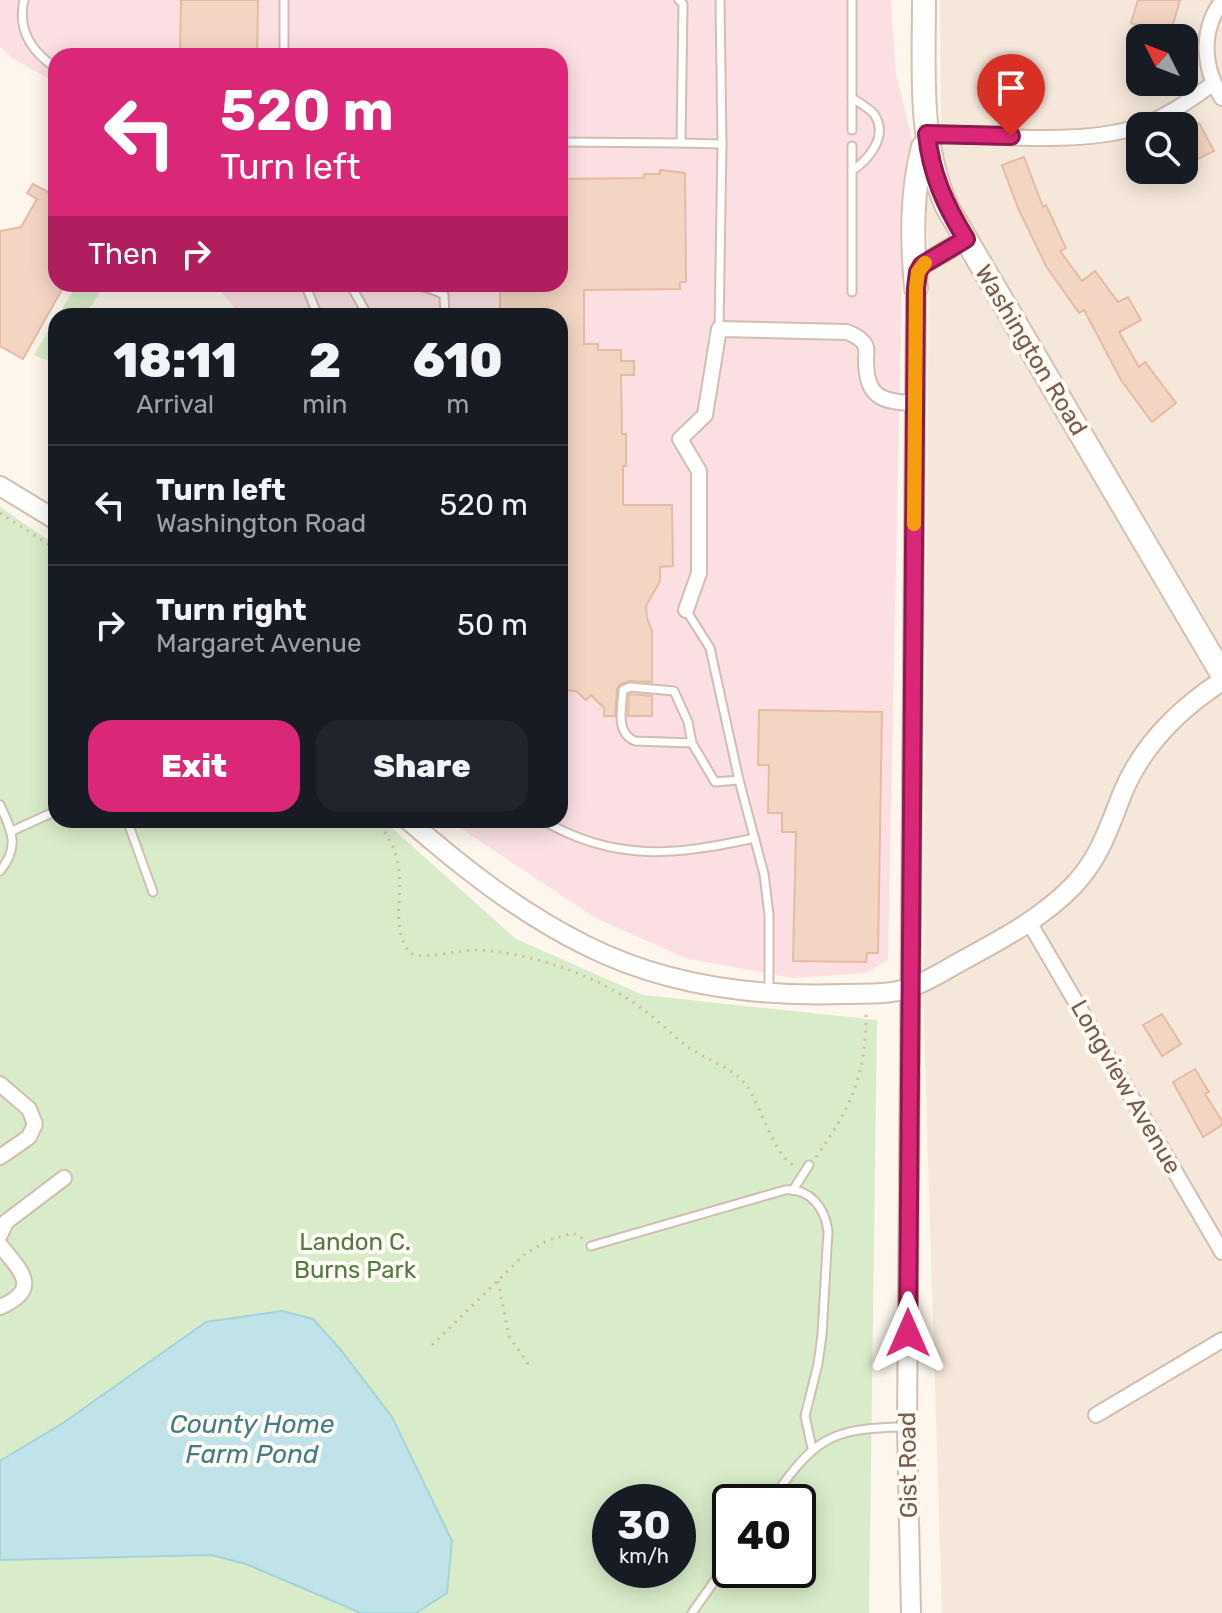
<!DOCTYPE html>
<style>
body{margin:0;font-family:Rubik,sans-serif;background:#20242c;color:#f1f3f6;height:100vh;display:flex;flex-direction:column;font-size:30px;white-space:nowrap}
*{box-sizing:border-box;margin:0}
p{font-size:26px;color:#9ea1a6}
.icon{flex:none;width:44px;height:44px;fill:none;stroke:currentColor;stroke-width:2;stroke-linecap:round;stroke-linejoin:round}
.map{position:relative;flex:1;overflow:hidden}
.details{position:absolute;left:48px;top:308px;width:520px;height:520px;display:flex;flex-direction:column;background:#171b24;border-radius:24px;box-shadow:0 4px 20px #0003}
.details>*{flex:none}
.top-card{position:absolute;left:48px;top:48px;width:520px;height:244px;border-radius:24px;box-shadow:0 4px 20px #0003;background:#db2777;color:#fff;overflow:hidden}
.needle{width:52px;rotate:312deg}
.fabs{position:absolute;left:1126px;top:24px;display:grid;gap:16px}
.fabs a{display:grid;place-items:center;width:72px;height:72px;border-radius:16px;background:#171b24;box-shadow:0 4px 20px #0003;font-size:40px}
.speed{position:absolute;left:592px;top:1484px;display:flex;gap:16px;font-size:40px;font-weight:700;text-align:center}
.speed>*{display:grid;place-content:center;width:104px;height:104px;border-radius:50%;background:#171b24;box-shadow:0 4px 20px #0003;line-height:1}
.speed small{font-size:20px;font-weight:400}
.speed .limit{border:4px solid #111;border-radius:12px;background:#fff;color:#111}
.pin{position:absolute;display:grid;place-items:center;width:68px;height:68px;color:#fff;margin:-82px -34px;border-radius:50% 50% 50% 0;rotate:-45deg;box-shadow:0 0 8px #0007}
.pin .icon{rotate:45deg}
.me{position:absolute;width:88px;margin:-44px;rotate:0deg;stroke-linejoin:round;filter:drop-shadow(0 0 6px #0008)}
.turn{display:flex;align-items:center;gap:28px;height:168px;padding:0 40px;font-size:36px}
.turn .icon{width:104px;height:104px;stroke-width:2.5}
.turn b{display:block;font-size:56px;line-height:68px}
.then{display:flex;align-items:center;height:76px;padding:0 40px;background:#0003;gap:16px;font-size:30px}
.eta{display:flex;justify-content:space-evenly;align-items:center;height:136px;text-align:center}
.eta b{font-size:48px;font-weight:800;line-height:56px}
.primary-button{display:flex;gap:16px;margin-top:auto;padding:16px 40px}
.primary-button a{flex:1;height:92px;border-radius:24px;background:#db2777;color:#fff;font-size:32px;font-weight:800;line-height:92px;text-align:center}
.primary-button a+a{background:#20242c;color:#f1f3f6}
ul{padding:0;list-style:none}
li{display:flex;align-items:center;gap:24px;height:120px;padding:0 40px;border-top:2px solid #363941}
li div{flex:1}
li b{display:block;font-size:30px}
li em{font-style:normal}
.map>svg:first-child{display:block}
.residential{fill:#f5e8da;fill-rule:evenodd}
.medical{fill:#fbdfe3}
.green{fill:#d8ecc9;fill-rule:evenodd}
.water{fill:#bfe3e8;stroke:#a5d3da;stroke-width:2}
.building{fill:#f3d5c3;stroke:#e6bba3;stroke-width:2}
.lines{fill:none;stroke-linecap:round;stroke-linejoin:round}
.service-casing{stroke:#d1beb0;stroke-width:11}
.minor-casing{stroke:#d1beb0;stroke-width:18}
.tertiary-casing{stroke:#d1beb0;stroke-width:22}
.secondary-casing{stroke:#d6c0b0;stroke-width:26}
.path{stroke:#d9b8a5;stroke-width:3;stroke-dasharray:2 6;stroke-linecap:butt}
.service{stroke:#fff;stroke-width:7}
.minor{stroke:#fff;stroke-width:14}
.tertiary{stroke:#fff;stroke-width:18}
.secondary{stroke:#fff;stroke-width:22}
.route-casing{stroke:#8e194d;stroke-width:20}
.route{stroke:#db2777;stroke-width:14}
.slow{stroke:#f59e0b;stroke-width:14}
.labels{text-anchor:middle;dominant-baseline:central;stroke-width:8;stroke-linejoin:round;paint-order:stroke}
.street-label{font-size:24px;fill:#7a5c4d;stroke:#fffaf3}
.park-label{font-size:24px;fill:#537a41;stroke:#fffaf3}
.water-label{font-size:26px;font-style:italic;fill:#437c86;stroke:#fffaf3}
</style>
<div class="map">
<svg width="1222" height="1613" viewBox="0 0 1222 1613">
<rect width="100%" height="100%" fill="#fdf6ec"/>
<path class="residential" d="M940 0H1222V1613H942L923 998 929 260 924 189 941 119ZM1140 38H1184V82H1140ZM1140 126H1184V170H1140Z"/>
<path class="medical" d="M0 0H891L896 74 924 188 902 275 888 960 866 973 793 978 685 958 596 918 448 820H560V316H241L215 284H560V56H56V83L12 58 0 46Z"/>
<g class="green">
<path d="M77 284H96L99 294 84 316H58Z"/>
<path d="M56 319V360L49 361 34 355Z"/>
<path d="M0 507 56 545V820H383L516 939 643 995 877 1020 869 1613H0ZM610 1502H678V1570H610ZM730 1502H798V1570H730Z"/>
</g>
<path class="water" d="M282 1311 313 1319 340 1349 392 1417 452 1541 447 1593 416 1613H361L246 1564 211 1555 0 1560V1461L63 1423 206 1322Z"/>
<g class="building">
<path d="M181 0H258L257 56H180Z"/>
<path d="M1138 0H1180L1170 35 1131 23Z"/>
<path d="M1199 123 1214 151 1184 166V132Z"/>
<path d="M1024 157 1043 207 1046 205 1066 248 1060 251 1082 281 1095 271 1118 302 1128 297 1141 320 1119 332 1139 367 1145 362 1176 403 1152 422 1121 380 1084 310 1079 313 1046 266 1018 208 1002 165Z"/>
<path d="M660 170 685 173 686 282H680V289L584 290V344H598V350H621V361H634V375H621L622 434H626V466H623V505H672L673 566 660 567V581L646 606 647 618 652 631V682L630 681 620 684 617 689 615 716H604V708L591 695 586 700 576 691 560 690V316H500V284H560V179L644 178V174H660Z"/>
<path d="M33 184 56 196V284H65L23 359 0 346V231L21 227 37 199 27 193Z"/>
<path d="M629 694 652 696V716H628Z"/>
<path d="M759 710 882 712 878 953H867L866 962 793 961 796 832H782V813H768L769 765H758Z"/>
<path d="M1162 1014 1181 1044 1162 1056 1143 1025Z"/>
<path d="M1195 1069 1209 1092 1205 1094 1222 1121V1125L1203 1137 1173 1082Z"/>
</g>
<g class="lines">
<defs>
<g id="service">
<path d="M24 0C17 30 32 52 56 68"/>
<path d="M852 0V130"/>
<path d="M284 56V0"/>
<path d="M852 98C858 102 869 108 874 114 889 136 869 159 852 171"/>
<path d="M560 142 681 143 683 4 679 0"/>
<path d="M681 143 722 144"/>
<path d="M852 146V292"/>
<path d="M305 284 318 316"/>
<path d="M350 284 368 316"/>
<path d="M379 284C401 286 425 283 444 295L445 316"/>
<path d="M719 329 722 144 720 0"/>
<path d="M686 610 710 648 739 780 764 874 769 915V991"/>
<path d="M692 743 635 741C615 733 622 708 623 690L630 687 674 691 688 722 692 743 715 782 739 780"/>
<path d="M0 805C12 831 20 847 0 871"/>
<path d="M127 820 153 892"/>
<path d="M542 820C616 863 676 855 755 838"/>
<path d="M12 831 56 811"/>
<path d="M793 1190 809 1165"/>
<path d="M591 1246 785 1190C810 1188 825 1208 828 1231L822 1335 818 1364 805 1416 812 1448"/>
<path d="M770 1502C814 1440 827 1428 905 1427"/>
<path d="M692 1613 730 1559"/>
</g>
<g id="minor">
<path d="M1222 1C1200 31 1203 68 1222 98"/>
<path d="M927 134C991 135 1077 146 1138 127 1166 118 1189 100 1213 84"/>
<path d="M686 610 699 573V471L680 439 705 415 719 329 847 332C852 334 859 337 863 342 868 347 866 354 866 360 866 396 880 402 914 403"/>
<path d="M1029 922 1222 1252"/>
<path d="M0 1084 29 1109 35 1124 29 1137 0 1157"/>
<path d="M0 1235 6 1222 64 1178"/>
<path d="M0 1245C21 1271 42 1289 0 1307"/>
<path d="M1096 1415 1222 1340"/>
</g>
<g id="tertiary">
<path d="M0 486 56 520"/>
<path d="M408 820C463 868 519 912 585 945 664 985 756 997 843 994 861 993 880 995 898 991 919 986 939 974 958 963 998 941 1040 920 1073 886 1100 858 1109 827 1123 792 1143 744 1179 709 1222 681"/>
<path d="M911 1613 907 1427 916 288 918 272 922 265 966 239"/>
</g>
<g id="secondary">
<path d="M924 0C924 70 918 142 947 207L1222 674"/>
<path d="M916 288C912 241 911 192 923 147"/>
</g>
</defs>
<use href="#service" class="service-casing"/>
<use href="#minor" class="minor-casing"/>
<use href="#tertiary" class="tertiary-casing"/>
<use href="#secondary" class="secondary-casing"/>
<g class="path">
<path d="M0 513 56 549"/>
<path d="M374 820C423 869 381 915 410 953 424 960 459 950 477 950 530 953 583 971 628 999 649 1012 666 1029 685 1045 703 1059 732 1066 746 1085 761 1104 774 1159 797 1167"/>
<path d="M816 1157C852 1106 867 1073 866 1009"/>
<path d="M498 1281 509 1336 530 1367"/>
<path d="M432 1345 524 1255 546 1241 573 1233 586 1240"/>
</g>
<use href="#service" class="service"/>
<use href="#minor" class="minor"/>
<use href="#tertiary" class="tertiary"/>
<use href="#secondary" class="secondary"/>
</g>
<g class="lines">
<defs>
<path id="route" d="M908 1333 916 288 918 272 922 265 966 239C945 205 931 174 927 134L1011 136"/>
</defs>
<use href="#route" class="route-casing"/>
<use href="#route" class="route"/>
<path class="slow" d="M914 524 916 288 918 272 925 263"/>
</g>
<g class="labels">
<g class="street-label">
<text transform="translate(1031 350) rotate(59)">Washington Road</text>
<text transform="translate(1126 1087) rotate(60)">Longview Avenue</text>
<text transform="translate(908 1465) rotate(-91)">Gist Road</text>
</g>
<g class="park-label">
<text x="355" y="1242">Landon C.<tspan x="355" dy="28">Burns Park</tspan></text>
</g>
<g class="water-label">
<text x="252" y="1424">County Home<tspan x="252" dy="30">Farm Pond</tspan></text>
</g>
</g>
</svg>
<div class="fabs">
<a><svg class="needle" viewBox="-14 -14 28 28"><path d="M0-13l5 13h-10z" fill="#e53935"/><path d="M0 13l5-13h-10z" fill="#9ea1a6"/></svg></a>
<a><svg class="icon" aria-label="search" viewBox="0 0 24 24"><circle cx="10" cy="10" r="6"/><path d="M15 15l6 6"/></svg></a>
</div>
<div class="speed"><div>30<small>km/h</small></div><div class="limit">40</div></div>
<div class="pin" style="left:1011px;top:136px;background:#d93025"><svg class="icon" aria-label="arrive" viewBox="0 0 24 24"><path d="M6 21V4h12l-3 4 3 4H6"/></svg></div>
<svg class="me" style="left:908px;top:1333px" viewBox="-20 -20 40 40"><path d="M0-17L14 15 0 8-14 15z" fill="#db2777" stroke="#fff" stroke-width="4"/></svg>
<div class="top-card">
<div class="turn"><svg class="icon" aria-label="left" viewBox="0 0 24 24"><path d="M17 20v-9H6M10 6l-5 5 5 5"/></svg><div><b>520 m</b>Turn left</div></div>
<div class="then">Then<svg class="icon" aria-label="right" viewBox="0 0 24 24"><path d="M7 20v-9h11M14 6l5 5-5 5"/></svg></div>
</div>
<section class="details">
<div class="eta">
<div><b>18:11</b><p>Arrival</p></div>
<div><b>2</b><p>min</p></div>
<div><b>610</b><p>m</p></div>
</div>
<ul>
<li><svg class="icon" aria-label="left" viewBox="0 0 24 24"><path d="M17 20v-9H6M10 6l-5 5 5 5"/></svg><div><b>Turn left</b><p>Washington Road</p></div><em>520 m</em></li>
<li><svg class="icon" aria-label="right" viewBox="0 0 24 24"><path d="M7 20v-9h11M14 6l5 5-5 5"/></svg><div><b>Turn right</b><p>Margaret Avenue</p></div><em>50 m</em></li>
</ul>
<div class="primary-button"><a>Exit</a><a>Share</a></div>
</section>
</div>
